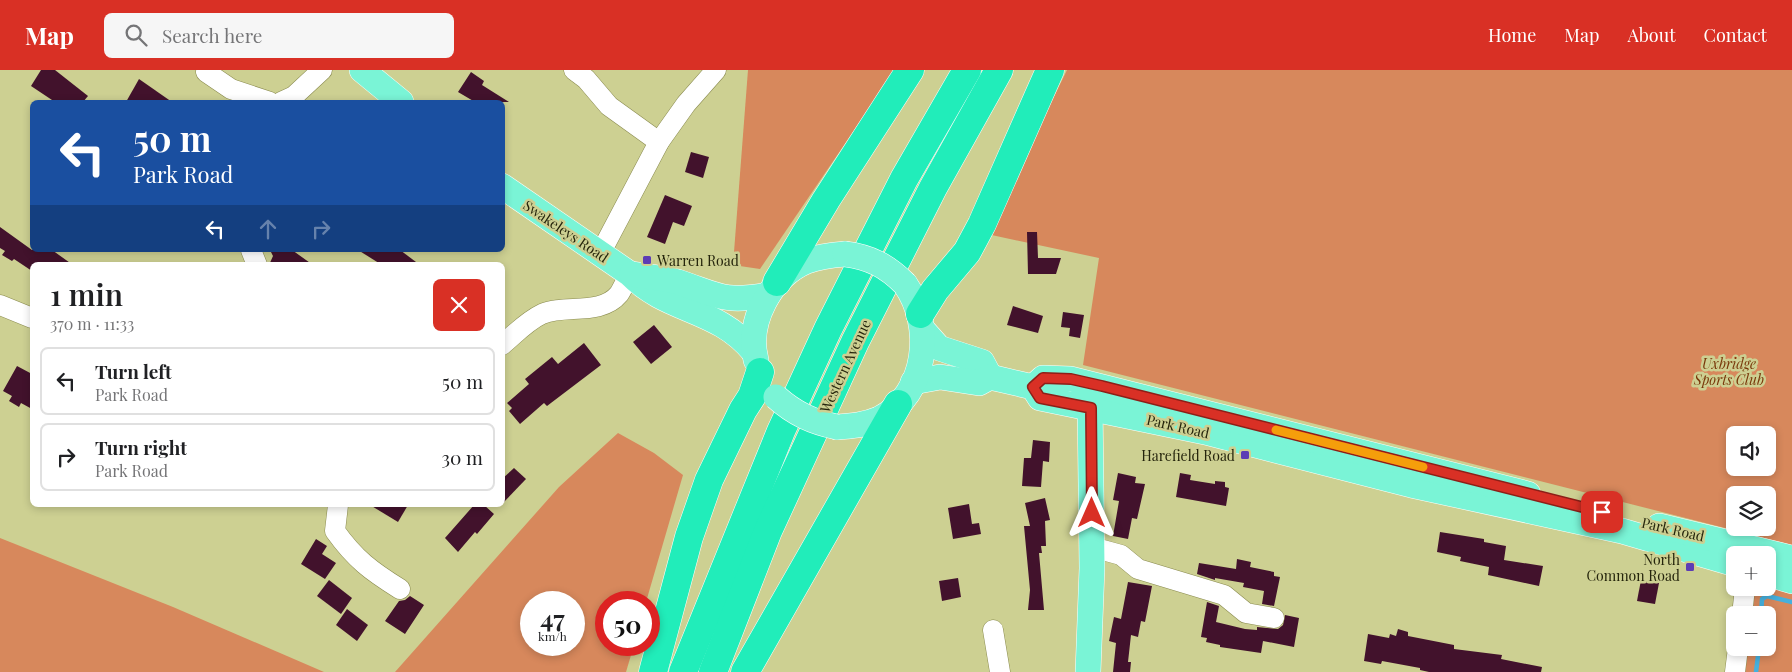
<!DOCTYPE html>
<meta charset="utf-8">
<style>
body{margin:0;font-family:"Playfair Display",serif;background:#f6f6f6;color:#202124;height:100vh;display:flex;flex-direction:column;font-size:19px;white-space:nowrap}
*{box-sizing:border-box;margin:0}
p{font-size:16px;color:#757577}
.icon{flex:none;width:28px;height:28px;fill:none;stroke:currentColor;stroke-width:2;stroke-linecap:round;stroke-linejoin:round}
.map{position:relative;flex:1;overflow:hidden}
.details{position:absolute;left:30px;top:192px;width:475px;height:245px;display:flex;flex-direction:column;background:#fff;border-radius:8px;box-shadow:0 2px 8px #0003}
.details>*{flex:none}
.guide{position:absolute;left:30px;top:30px;width:475px;height:152px;border-radius:8px;box-shadow:0 2px 8px #0003;background:#1a4fa0;color:#fff;overflow:hidden}
.buttons{position:absolute;left:1726px;top:356px;display:grid;gap:10px}
.buttons a{display:grid;place-items:center;width:50px;height:50px;border-radius:8px;background:#fff;box-shadow:0 2px 8px #0003;font-size:25px}
.speed{position:absolute;left:520px;top:521px;display:flex;gap:10px;font-size:25px;font-weight:700;text-align:center}
.speed>*{display:grid;place-content:center;width:65px;height:65px;border-radius:50%;background:#fff;box-shadow:0 2px 8px #0003;line-height:1}
.speed small{font-size:12px;font-weight:400}
.speed .limit{border:8px solid #d22;background:#fff;color:#111}
.pin{position:absolute;display:grid;place-items:center;width:42px;height:42px;color:#fff;margin:-21px;border-radius:10px;box-shadow:0 2px 8px #0006}
.me{position:absolute;width:55px;margin:-28px;rotate:0deg;stroke-linejoin:round;filter:drop-shadow(0 0 4px #0008)}
.turn{display:flex;align-items:center;gap:18px;height:105px;padding:0 20px;font-size:22px}
.turn .icon{width:65px;height:65px;stroke-width:2.5}
.turn b{display:block;font-size:35px;line-height:42px}
.lanes{display:flex;align-items:center;height:48px;padding:0 20px;background:#0003;justify-content:center;gap:25px;direction:ltr}
.lanes .off{opacity:.35}
.round{display:grid;place-items:center;flex:none;width:52px;height:52px;border-radius:8px;background:#f6f6f6}
.headline{display:flex;align-items:center;justify-content:space-between;height:85px;padding:0 20px}
h1{font-size:30px;font-weight:600;line-height:38px}
ul{padding:0;list-style:none}
li{display:flex;align-items:center;gap:15px;height:68px;margin:0 10px 8px;padding:0 10px;border:2px solid #e0e0e0;border-radius:8px}
li div{flex:1}
li b{display:block;font-size:19px}
li em{font-style:normal}
header{display:flex;align-items:center;gap:30px;box-sizing:border-box;height:70px;padding:0 25px;background:#d93025;color:#fff}
header strong{font-size:24px}
nav{display:flex;gap:28px;margin-inline-start:auto;font-size:18px}
.search{width:350px;height:45px;background:#f6f6f6;display:flex;align-items:center;gap:12px;box-sizing:border-box;padding:0 18px;border-radius:8px;color:#757577;font-size:19px}
.map>svg:first-child{display:block}
.green{fill:#d7885c;fill-rule:evenodd}
.lines{fill:none;stroke-linecap:round;stroke-linejoin:round}
.stream{stroke:#46b0dd;stroke-width:4.5}
.building{fill:#42122c}
.minor-casing{stroke:#8a8b4f;stroke-width:21}
.major-casing{stroke:#fff;stroke-width:26}
.highway-casing{stroke:#fff;stroke-width:29}
.minor{stroke:#fff;stroke-width:20}
.major{stroke:#7af4d6;stroke-width:25}
.highway{stroke:#21edba;stroke-width:28}
.major-bridge-casing{stroke:#fff;stroke-width:26;stroke-linecap:butt}
.major-bridge{stroke:#7af4d6;stroke-width:25}
.route-casing{stroke:#8d1f18;stroke-width:12}
.route{stroke:#d93025;stroke-width:9}
.slow{stroke:#f59e0b;stroke-width:9}
.poi-dot{fill:#5c3cb5;stroke:#cdd092;stroke-width:2}
.labels{text-anchor:middle;dominant-baseline:central;stroke-width:5;stroke-linejoin:round;paint-order:stroke}
.street-label{font-size:14px;fill:#25250c;stroke:#cdd092}
.poi-label{font-size:14px;fill:#25250c;stroke:#cdd092;text-anchor:end}
.park-label{font-size:14px;font-style:italic;fill:#79380a;stroke:#cdd092}
</style>
<header>
<strong>Map</strong>
<div class="search"><svg class="icon" aria-label="search" viewBox="0 0 24 24"><circle cx="10" cy="10" r="6"/><path d="M15 15l6 6"/></svg>Search here</div>
<nav><a>Home</a><a>Map</a><a>About</a><a>Contact</a></nav>
</header>
<div class="map">
<svg width="1792" height="602" viewBox="0 0 1792 602">
<rect width="100%" height="100%" fill="#cdd092"/>
<g class="green">
<path d="M748 0H895L760 199 733 195Z"/>
<path d="M1067 0H1792V475L1083 295 1099 188 987 164ZM1735 365H1768V398H1735ZM1735 425H1768V458H1735Z"/>
<path d="M618 363 654 383 683 405 646 532H606V575H634L626 602H395L559 417ZM531 532H574V575H531Z"/>
<path d="M0 468 173 537 324 602H0Z"/>
<path d="M1768 512 1792 518V602H1742L1745 578H1768V545H1750L1753 518H1768Z"/>
</g>
<g class="lines">
<g class="stream">
<path d="M1761 545 1762 529 1767 526 1792 532"/>
<path d="M1756 602 1759 578"/>
</g>
</g>
<g class="building">
<path d="M41 0H55L88 26 83 32H55L31 16Z"/>
<path d="M471 2 484 11 482 15 509 32H475L458 22Z"/>
<path d="M139 9 172 32H126Z"/>
<path d="M691 82 709 87 703 108 685 102Z"/>
<path d="M665 125 692 136 684 156 673 152 665 174 647 167Z"/>
<path d="M0 157 32 180H52L73 195H32V201L14 189 12 191 2 185 5 181 0 178Z"/>
<path d="M1027 162H1037L1038 188H1061L1056 204H1028Z"/>
<path d="M270 180H292L313 195H269L273 186Z"/>
<path d="M358 180H400L420 195H382Z"/>
<path d="M1013 236 1043 246 1038 263 1007 255Z"/>
<path d="M1063 242 1084 245 1080 268 1069 266 1070 258 1061 257Z"/>
<path d="M654 255 672 277 651 294 633 272Z"/>
<path d="M584 273 601 295 547 336 544 333 520 354 509 341 512 338 507 333 529 314 525 309 552 287 558 294Z"/>
<path d="M17 296 32 304V339L21 333 19 337 9 331 12 326 3 321Z"/>
<path d="M1033 370 1050 372 1049 392 1043 391 1041 417 1022 416 1024 388H1031Z"/>
<path d="M514 398 526 409 502 434V409Z"/>
<path d="M1118 403 1136 407 1135 413 1145 414 1137 449 1132 448 1128 469 1113 466 1119 431 1113 430Z"/>
<path d="M1180 403 1191 405 1190 410 1215 414V411L1225 412V417L1229 418 1226 436 1176 427Z"/>
<path d="M1045 428 1050 450 1045 451 1046 476H1041L1042 483H1039L1044 540H1028L1030 520 1024 456H1030L1025 433Z"/>
<path d="M969 434 972 454 979 453 981 464 953 469 948 438Z"/>
<path d="M370 435H408L398 452Z"/>
<path d="M474 435H484L494 444 477 464 475 462 458 482 445 468Z"/>
<path d="M1440 462 1484 469V472L1506 476 1504 490 1543 496 1539 516 1488 505 1489 497 1460 491 1461 487 1437 482Z"/>
<path d="M316 469 327 476 322 484 336 493 325 509 301 494Z"/>
<path d="M1237 489 1251 492 1250 497 1274 502V506L1280 507 1274 536 1262 534 1264 521 1243 517 1244 513 1215 508V510L1197 504 1199 493 1236 499Z"/>
<path d="M958 508 961 527 942 531 939 511Z"/>
<path d="M329 510 352 528 341 544 317 526Z"/>
<path d="M1641 510 1659 513 1655 534 1637 531Z"/>
<path d="M1128 512 1152 516 1145 552 1141 551 1138 567 1131 565 1128 592H1131L1130 602H1113L1116 573 1109 571 1114 547 1121 549Z"/>
<path d="M410 526 424 535 405 564 385 551 399 531 405 530Z"/>
<path d="M1207 532 1219 536 1216 552 1245 559 1257 560V557L1278 559 1283 555 1285 545 1299 548 1294 577 1263 571 1261 583 1220 577V575L1206 572 1207 568 1201 567Z"/>
<path d="M347 539 368 555 357 571 336 555Z"/>
<path d="M1398 559 1408 562V566L1454 575V579L1502 585 1501 589 1542 597 1541 602H1429L1420 600V598L1382 591 1381 594 1364 591 1368 564 1389 568 1390 564 1396 566Z"/>
</g>
<g class="lines">
<defs>
<g id="minor">
<path d="M574 0 586 9 609 36 659 72"/>
<path d="M206 2 231 19 270 32"/>
<path d="M281 32 294 26 322 0"/>
<path d="M251 180 257 195"/>
<path d="M600 184 659 72 686 34 716 0"/>
<path d="M0 235 32 248"/>
<path d="M502 275C515 264 527 251 542 244 565 234 601 246 619 224 623 218 626 210 630 204"/>
<path d="M338 435 335 461C355 489 371 501 400 519"/>
<path d="M1092 477 1121 485 1138 499 1224 525 1246 543 1274 548"/>
<path d="M1742 545 1745 518"/>
<path d="M993 560 1000 602"/>
<path d="M1735 602 1738 578"/>
</g>
<g id="major">
<path d="M362 0 401 32"/>
<path d="M502 116 630 204C668 243 717 237 754 282"/>
<path d="M632 204C647 207 663 208 678 212 718 225 723 233 768 225"/>
<path d="M923 260 939 278 982 292 990 307"/>
<path d="M756 290C746 252 771 206 807 191 820 186 832 185 845 184"/>
<path d="M913 312 940 307 979 313 990 307 1033 317 1040 328 1205 362 1411 415 1622 461 1735 494"/>
<path d="M1033 317 1043 308 1071 309 1528 424"/>
<path d="M1084 325 1089 328 1090 332 1092 498 1088 602"/>
<path d="M837 357C852 356 865 355 879 349 928 324 934 255 905 214"/>
<path d="M1659 456 1792 488"/>
<path d="M1768 504 1792 511"/>
</g>
<g id="highway">
<path d="M777 212 826 130 910 0"/>
<path d="M920 244 935 220 967 182 982 154 1050 0"/>
<path d="M653 602 689 467 709 410 743 340 752 326 760 302"/>
<path d="M683 602 781 361 828 259 904 109 967 0"/>
<path d="M713 602 768 461 855 272 933 118 999 0"/>
<path d="M745 602 898 334"/>
</g>
</defs>
<use href="#minor" class="minor-casing"/>
<use href="#major" class="major-casing"/>
<use href="#highway" class="highway-casing"/>
<use href="#minor" class="minor"/>
<use href="#major" class="major"/>
<use href="#highway" class="highway"/>
<defs>
<g id="major-bridge">
<path d="M845 184C870 187 887 196 905 214"/>
<path d="M776 327C795 344 813 352 837 357"/>
</g>
</defs>
<use href="#major-bridge" class="major-bridge-casing"/>
<use href="#major-bridge" class="major-bridge"/>
</g>
<g class="lines">
<defs>
<path id="route" d="M1092 443 1091 338 1040 328 1033 317 1043 308 1071 309 1102 316 1602 442"/>
</defs>
<use href="#route" class="route-casing"/>
<use href="#route" class="route"/>
<path class="slow" d="M1276 360 1423 397"/>
</g>
<g class="poi-dot">
<rect x="642" y="185" width="10" height="10" rx="2.5"/>
<rect x="1240" y="380" width="10" height="10" rx="2.5"/>
<rect x="1685" y="492" width="10" height="10" rx="2.5"/>
</g>
<g class="labels">
<g class="street-label">
<text transform="translate(566 161) rotate(34)">Swakeleys Road</text>
<text transform="translate(845 296) rotate(-65)">Western Avenue</text>
<text transform="translate(1178 356) rotate(13)">Park Road</text>
<text transform="translate(1673 459) rotate(13)">Park Road</text>
</g>
<g class="poi-label">
<text x="657" y="190" text-anchor="start">Warren Road</text>
<text x="1235" y="385">Harefield Road</text>
<text x="1680" y="489">North<tspan x="1680" dy="16">Common Road</tspan></text>
</g>
<g class="park-label">
<text x="1729" y="293">Uxbridge<tspan x="1729" dy="16">Sports Club</tspan></text>
</g>
</g>
</svg>
<div class="buttons">
<a><svg class="icon" aria-label="sound" viewBox="0 0 24 24"><path d="M4 9h4l5-4v14l-5-4H4zM17 9q2 3 0 6"/></svg></a>
<a><svg class="icon" aria-label="layers" viewBox="0 0 24 24"><path d="M12 4l9 5-9 5-9-5zM3 14l9 5 9-5"/></svg></a>
<a>+</a>
<a>−</a>
</div>
<div class="speed"><div>47<small>km/h</small></div><div class="limit">50</div></div>
<div class="pin" style="left:1602px;top:442px;background:#d93025"><svg class="icon" aria-label="arrive" viewBox="0 0 24 24"><path d="M6 21V4h12l-3 4 3 4H6"/></svg></div>
<svg class="me" style="left:1092px;top:443px" viewBox="-20 -20 40 40"><path d="M0-17L14 15 0 8-14 15z" fill="#d93025" stroke="#fff" stroke-width="4"/></svg>
<div class="guide">
<div class="turn"><svg class="icon" aria-label="left" viewBox="0 0 24 24"><path d="M17 20v-9H6M10 6l-5 5 5 5"/></svg><div><b>50 m</b>Park Road</div></div>
<div class="lanes"><svg class="icon" aria-label="left" viewBox="0 0 24 24"><path d="M17 20v-9H6M10 6l-5 5 5 5"/></svg><svg class="icon off" aria-label="ahead" viewBox="0 0 24 24"><path d="M12 20V5M6 11l6-6 6 6"/></svg><svg class="icon off" aria-label="right" viewBox="0 0 24 24"><path d="M7 20v-9h11M14 6l5 5-5 5"/></svg></div>
</div>
<section class="details">
<div class="headline"><div><h1>1 min</h1><p>370 m · 11:33</p></div><a class="round" style="background:#d93025;color:#fff"><svg class="icon" aria-label="close" viewBox="0 0 24 24"><path d="M6 6l12 12M18 6L6 18"/></svg></a></div>
<ul>
<li><svg class="icon" aria-label="left" viewBox="0 0 24 24"><path d="M17 20v-9H6M10 6l-5 5 5 5"/></svg><div><b>Turn left</b><p>Park Road</p></div><em>50 m</em></li>
<li><svg class="icon" aria-label="right" viewBox="0 0 24 24"><path d="M7 20v-9h11M14 6l5 5-5 5"/></svg><div><b>Turn right</b><p>Park Road</p></div><em>30 m</em></li>
</ul>
</section>
</div>
